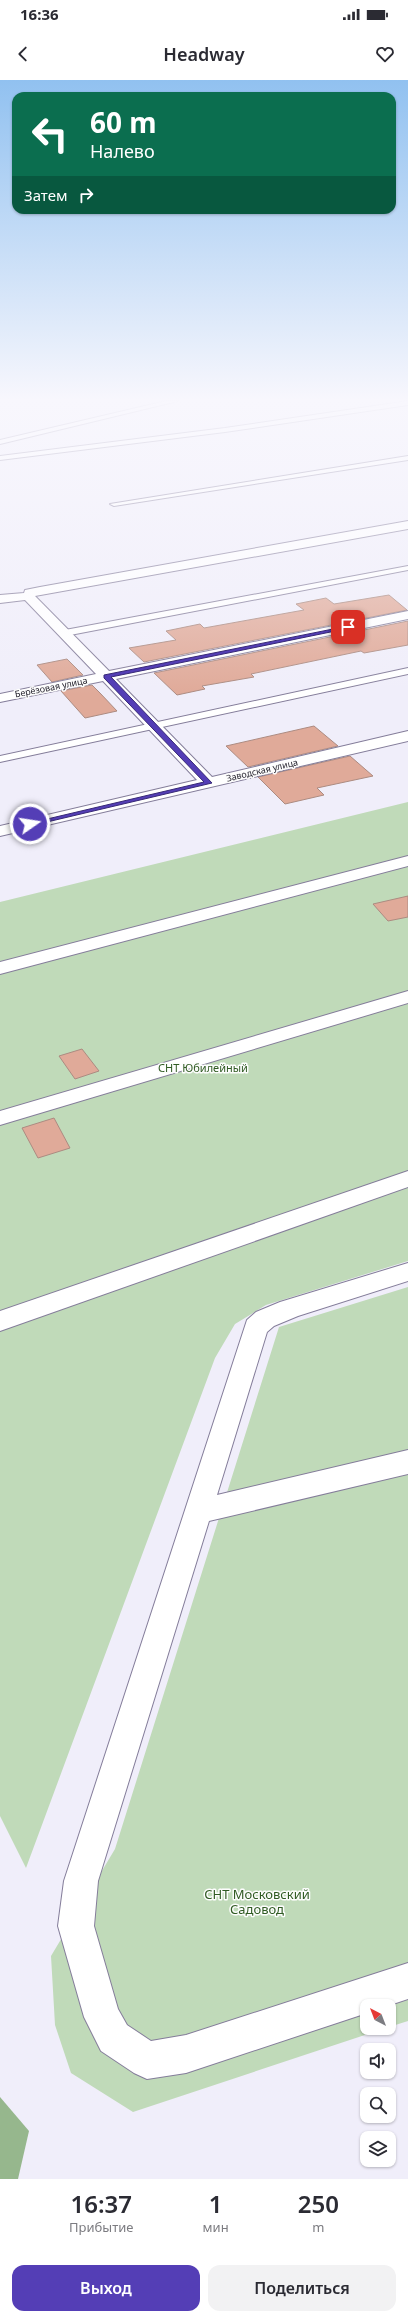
<!DOCTYPE html>
<html lang="ru">
<meta charset="utf-8">
<style>
body{margin:0;font-family:"Noto Sans",sans-serif;background:#f2f2f3;color:#2b2b33;height:100vh;display:flex;flex-direction:column;font-size:15px;white-space:nowrap}
*{box-sizing:border-box;margin:0}
p{font-size:13px;color:#7c7c81}
.icon{flex:none;width:22px;height:22px;fill:none;stroke:currentColor;stroke-width:2;stroke-linecap:round;stroke-linejoin:round}
.map{position:relative;height:2099px;overflow:hidden}
.drawer{display:flex;flex-direction:column;background:#fff;flex:1}
.drawer>*{flex:none}
.guide{position:absolute;left:12px;top:12px;width:384px;height:122px;border-radius:12px;box-shadow:0 1px 3px #0004;background:#0b6e4f;color:#fff;overflow:hidden}
.needle{width:26px;rotate:318deg}
.buttons{position:absolute;left:360px;top:1919px;display:grid;gap:8px}
.buttons a{display:grid;place-items:center;width:36px;height:36px;border-radius:8px;background:#fff;box-shadow:0 1px 3px #0004;font-size:20px}
.pin{position:absolute;display:grid;place-items:center;width:34px;height:34px;color:#fff;margin:-17px;border-radius:8px;box-shadow:0 2px 6px #0006}
.me{position:absolute;width:44px;margin:-22px;rotate:77deg;stroke-linejoin:round;filter:drop-shadow(0 0 3px #0008)}
.turn{display:flex;align-items:center;gap:14px;height:84px;padding:0 12px;font-size:18px}
.turn .icon{width:52px;height:52px;stroke-width:2.5}
.turn b{display:block;font-size:28px;line-height:34px}
.then{display:flex;align-items:center;height:38px;padding:0 12px;background:#0003;gap:8px;font-size:15px}
.eta{display:flex;justify-content:space-evenly;align-items:center;height:68px;text-align:center}
.eta b{font-size:24px;font-weight:600;line-height:28px}
.action{display:flex;gap:8px;margin-top:auto;padding:8px 12px}
.action a{flex:1;height:46px;border-radius:12px;background:#543eb6;color:#fff;font-size:16px;font-weight:600;line-height:46px;text-align:center}
.action a+a{background:#f2f2f3;color:#2b2b33}
.status{display:flex;justify-content:space-between;align-items:center;height:28px;padding:0 20px;background:#fff;direction:ltr}
.status svg{height:11px;fill:currentColor}
header{display:flex;justify-content:space-between;align-items:center;height:52px;padding:0 12px;background:#fff;font-size:18px;font-weight:600}
.map>svg:first-child{display:block}
.green{fill:#c0dab9}
.forest{fill:#96b78d}
.building{fill:#e0aa99;stroke:#ac8b81}
.lines{fill:none;stroke-linecap:round;stroke-linejoin:round}
.service-casing{stroke:#847d9a;stroke-width:2}
.minor-casing{stroke:#847d9a;stroke-width:2}
.service{fill:#fff;fill-rule:evenodd}
.minor{fill:#fff;fill-rule:evenodd}
.route{fill:#543eb6;stroke:#372876}
.labels{text-anchor:middle;dominant-baseline:central;stroke-width:3;stroke-linejoin:round;paint-order:stroke}
.far-street-label{font-size:9px;fill:#23212c;stroke:#fdfdfd}
.park-label{font-size:11px;fill:#305b23;stroke:#fdfdfd}
.near-park-label{font-size:13px;fill:#305b23;stroke:#fdfdfd}
</style>
<div class="status"><b>16:36</b><svg viewBox="0 0 49 12"><path d="M0 12V9h3v3zM5 12V6h3v6zM10 12V3h3v9zM15 12V0h3v12zM26 1h20v11H26zM47 4h2v5h-2z"/></svg></div>
<header><svg class="icon" aria-label="back" viewBox="0 0 24 24"><path d="M15 5l-7 7 7 7"/></svg>Headway<svg class="icon" aria-label="heart" viewBox="0 0 24 24"><path d="M12 20l-8-8c-3-5 5-10 8-4 3-6 11-1 8 4z"/></svg></header>
<div class="map">
<svg width="408" height="2099" viewBox="0 0 408 2099">
<rect width="100%" height="100%" fill="#f0eefa"/>
<g class="green">
<path d="M408 722V1181L266 1225 235 1244 215 1278 26 1788 0 1736V822Z"/>
<path d="M408 1207V1941L389 1947V1926H367V1948H386L133 2032 71 1993 55 1945 51 1876 115 1769 279 1247Z"/>
</g>
<path class="forest" d="M0 2017 29 2051 18 2099H0Z"/>
<g class="building">
<path d="M389 515 407 530 144 582 129 568 176 560 166 551 200 544 204 548 304 530 296 524 326 518 334 524Z"/>
<path d="M408 541V565L364 573 361 571 251 594 254 597 202 606 205 609 177 615 154 593Z"/>
<path d="M67 579 83 595 52 602 37 585Z"/>
<path d="M92 605 100 613 117 631 85 638 61 611Z"/>
<path d="M314 646 338 666 248 687 226 666Z"/>
<path d="M350 676 373 696 317 708 324 715 285 724 258 697Z"/>
<path d="M408 816V837L388 841 373 824Z"/>
<path d="M82 969 99 991 75 999 59 976Z"/>
<path d="M54 1038 70 1068 38 1078 22 1048Z"/>
</g>
<g class="lines">
<defs>
<g id="service">
<path d="M166 321H178L0 364V360Z"/>
<path d="M408 321V325L225 352 0 380V376L225 348Z"/>
<path d="M408 376V380L114 426 110 424Z"/>
<path d="M408 486V490L65 556 61 553 65 550Z"/>
<path d="M408 588V594L0 682V676Z"/>
</g>
<g id="minor">
<path d="M408 441V449L35 516 109 591 408 531V539L116 599 212 697 408 651V661L0 756V746L197 700 103 601 0 622V614L96 594 25 520 0 523V515L24 513 25 510 40 507Z"/>
<path d="M408 776V786L0 894V882Z"/>
<path d="M408 911V923L0 1045V1031Z"/>
<path d="M408 1091V1107L0 1251V1231Z"/>
<path d="M408 1183V1201L298 1236 274 1246 267 1252 217 1415 408 1370V1394L209 1441 98 1801 94 1846 118 1929 127 1945 151 1961 186 1955 408 1883V1919L387 1926H367V1933L186 1993 147 1999 134 1993 101 1971 84 1937 58 1846 64 1801 247 1240 256 1232 280 1222Z"/>
</g>
</defs>
<use href="#service" class="service-casing"/>
<use href="#minor" class="minor-casing"/>
<use href="#service" class="service"/>
<use href="#minor" class="minor"/>
</g>
<linearGradient id="sky" x2="0" y2="1"><stop stop-color="#91c1f0"/><stop offset="0.52" stop-color="#f8f7fd"/><stop offset="1" stop-color="#f8f7fd" stop-opacity="0"/></linearGradient>
<rect width="408" height="615" fill="url(#sky)"/>
<path class="route" d="M348 546 350 548 111 597 212 703 30 746 26 744 204 702 104 598V595Z"/>
<g class="labels">
<g class="far-street-label">
<text transform="translate(51 607) rotate(-11)">Берёзовая улица</text>
<text transform="translate(262 690) rotate(-13)">Заводская улица</text>
</g>
<g class="park-label">
<text x="203" y="987">СНТ Юбилейный</text>
</g>
<g class="near-park-label">
<text x="257" y="1814">СНТ Московский<tspan x="257" dy="15">Садовод</tspan></text>
</g>
</g>
</svg>
<div class="buttons">
<a><svg class="needle" viewBox="-14 -14 28 28"><path d="M0-13l5 13h-10z" fill="#e53935"/><path d="M0 13l5-13h-10z" fill="#7c7c81"/></svg></a>
<a><svg class="icon" aria-label="sound" viewBox="0 0 24 24"><path d="M4 9h4l5-4v14l-5-4H4zM17 9q2 3 0 6"/></svg></a>
<a><svg class="icon" aria-label="search" viewBox="0 0 24 24"><circle cx="10" cy="10" r="6"/><path d="M15 15l6 6"/></svg></a>
<a><svg class="icon" aria-label="layers" viewBox="0 0 24 24"><path d="M12 4l9 5-9 5-9-5zM3 14l9 5 9-5"/></svg></a>
</div>
<div class="pin" style="left:348px;top:547px;background:#d93025"><svg class="icon" aria-label="arrive" viewBox="0 0 24 24"><path d="M6 21V4h12l-3 4 3 4H6"/></svg></div>
<svg class="me" style="left:30px;top:744px" viewBox="-20 -20 40 40"><circle r="17" fill="#543eb6" stroke="#fff" stroke-width="3"/><path d="M0-11L8 9 0 5-8 9z" fill="#fff"/></svg>
<div class="guide">
<div class="turn"><svg class="icon" aria-label="left" viewBox="0 0 24 24"><path d="M17 20v-9H6M10 6l-5 5 5 5"/></svg><div><b>60 m</b>Налево</div></div>
<div class="then">Затем<svg class="icon" aria-label="right" viewBox="0 0 24 24"><path d="M7 20v-9h11M14 6l5 5-5 5"/></svg></div>
</div>
</div>
<section class="drawer">
<div class="eta">
<div><b>16:37</b><p>Прибытие</p></div>
<div><b>1</b><p>мин</p></div>
<div><b>250</b><p>m</p></div>
</div>
<div class="action"><a>Выход</a><a>Поделиться</a></div>
</section>
